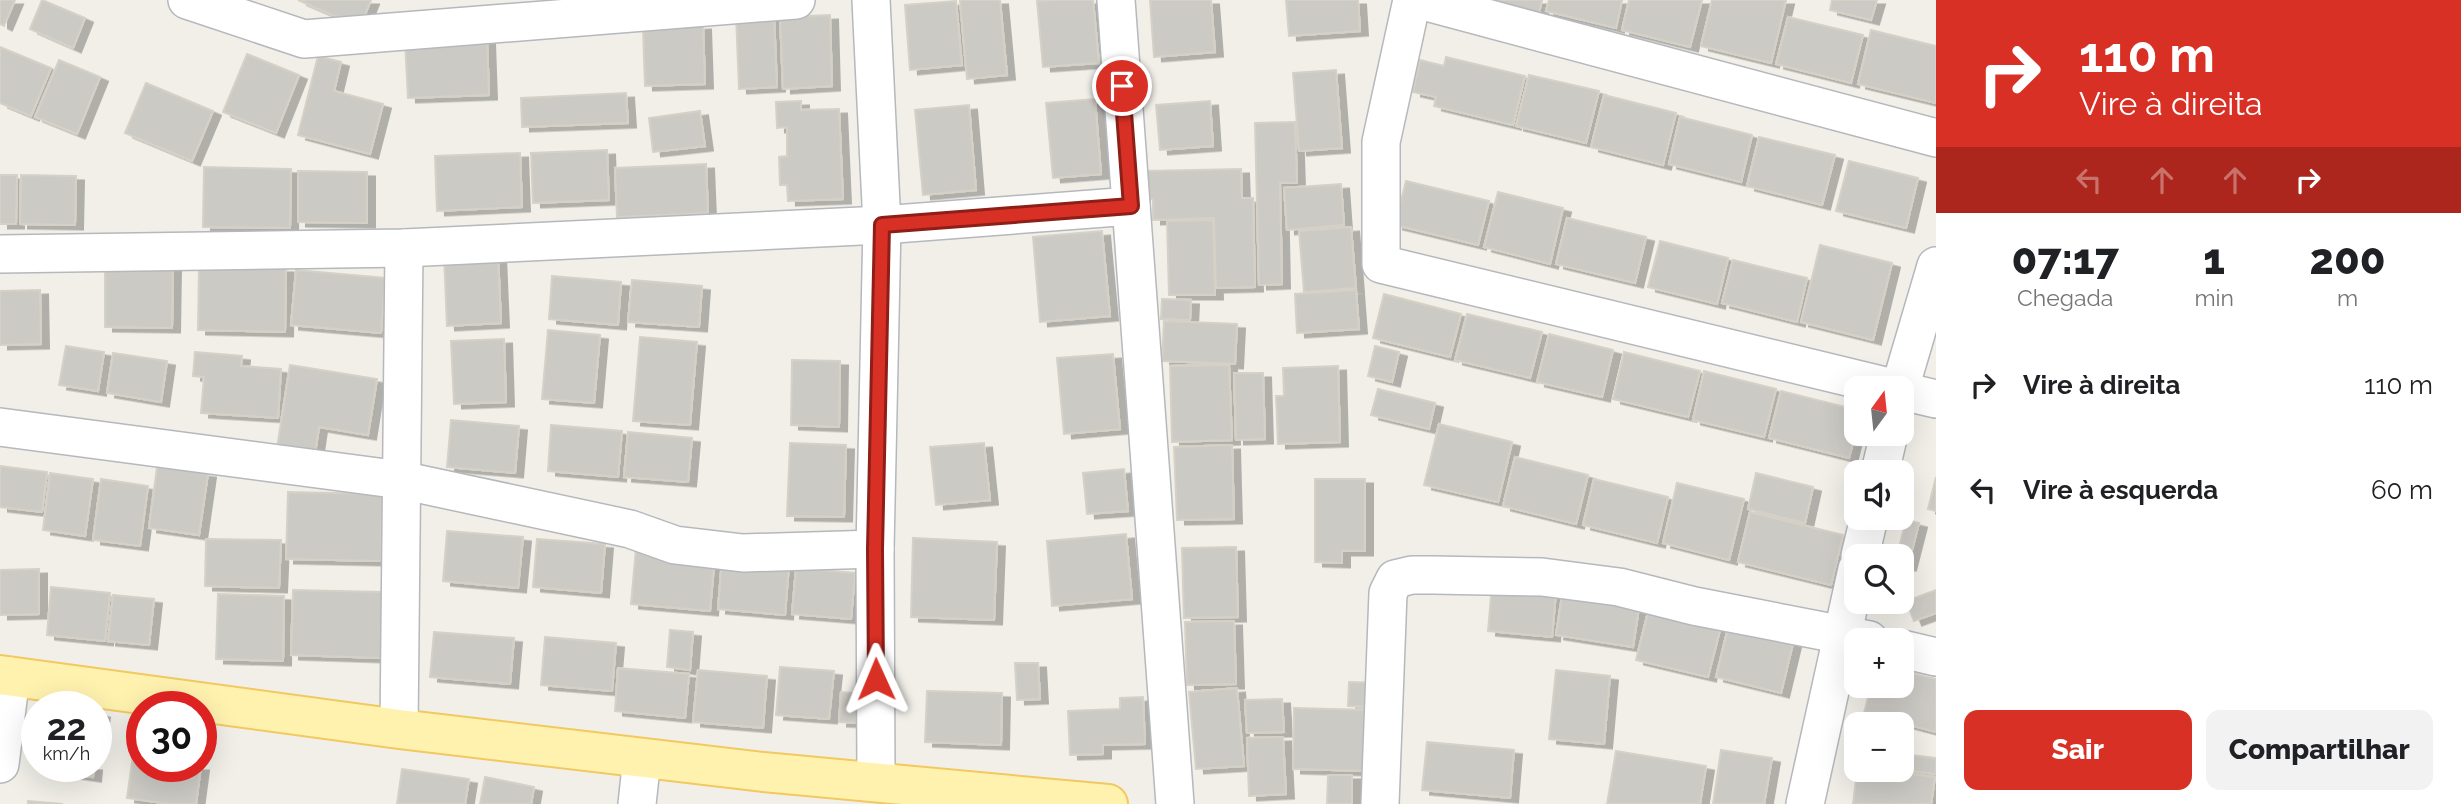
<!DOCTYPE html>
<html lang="pt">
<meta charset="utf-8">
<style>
body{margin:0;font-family:Raleway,sans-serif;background:#f2f2f2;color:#202124;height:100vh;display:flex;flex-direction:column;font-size:26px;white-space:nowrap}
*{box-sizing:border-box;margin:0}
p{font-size:23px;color:#757577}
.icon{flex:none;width:38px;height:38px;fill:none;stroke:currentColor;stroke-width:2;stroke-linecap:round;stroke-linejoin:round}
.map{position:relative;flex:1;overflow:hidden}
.side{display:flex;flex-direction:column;background:#fff;width:525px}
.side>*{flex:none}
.banner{background:#d93025;color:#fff;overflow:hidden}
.needle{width:46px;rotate:15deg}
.buttons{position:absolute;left:1844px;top:376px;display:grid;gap:14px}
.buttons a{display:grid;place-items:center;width:70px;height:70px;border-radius:14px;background:#fff;box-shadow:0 7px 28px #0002;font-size:35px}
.speed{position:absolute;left:21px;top:691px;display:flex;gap:14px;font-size:35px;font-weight:700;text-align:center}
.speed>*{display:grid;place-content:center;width:91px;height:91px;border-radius:50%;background:#fff;box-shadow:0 7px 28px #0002;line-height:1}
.speed small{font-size:18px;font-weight:400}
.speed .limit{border:10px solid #d22;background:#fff;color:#111}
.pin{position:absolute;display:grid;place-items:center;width:60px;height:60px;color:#fff;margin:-30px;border:4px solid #fff;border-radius:50%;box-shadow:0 2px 7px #0007}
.me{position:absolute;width:77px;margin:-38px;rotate:359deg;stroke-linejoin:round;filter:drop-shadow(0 0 5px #0008)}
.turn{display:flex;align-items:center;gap:24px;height:147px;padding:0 28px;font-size:32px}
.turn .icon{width:91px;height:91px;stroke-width:2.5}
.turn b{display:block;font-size:49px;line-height:60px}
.lanes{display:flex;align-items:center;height:66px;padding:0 28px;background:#0003;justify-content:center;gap:35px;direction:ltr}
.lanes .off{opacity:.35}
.eta{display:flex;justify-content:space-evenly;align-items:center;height:119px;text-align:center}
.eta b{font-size:42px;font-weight:800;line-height:49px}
.cta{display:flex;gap:14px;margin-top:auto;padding:14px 28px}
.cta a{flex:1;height:80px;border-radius:14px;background:#d93025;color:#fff;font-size:28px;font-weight:800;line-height:80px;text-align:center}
.cta a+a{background:#f2f2f2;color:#202124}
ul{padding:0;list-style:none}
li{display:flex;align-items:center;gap:21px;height:105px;padding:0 28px}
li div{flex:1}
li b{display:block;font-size:26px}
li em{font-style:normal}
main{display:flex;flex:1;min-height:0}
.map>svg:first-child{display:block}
.building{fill:#cccac5;stroke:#d6d1c6;stroke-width:2;filter:url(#shadow)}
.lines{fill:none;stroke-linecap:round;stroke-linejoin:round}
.minor-casing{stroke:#b5b8bc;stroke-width:40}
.major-casing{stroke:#f2c960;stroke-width:42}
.minor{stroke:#fff;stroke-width:37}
.major{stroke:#fff2af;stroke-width:38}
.route-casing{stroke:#8d1f18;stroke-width:18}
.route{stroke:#d93025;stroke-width:12}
</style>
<main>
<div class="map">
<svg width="1936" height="804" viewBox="0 0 1936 804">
<defs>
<filter id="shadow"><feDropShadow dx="8" dy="4.5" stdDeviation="0" flood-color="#0004"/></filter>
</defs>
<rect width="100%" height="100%" fill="#f1efe8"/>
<g class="building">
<path d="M0 0H15L4 26 0 24Z"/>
<path d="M42 0 85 18 73 48 30 29Z"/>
<path d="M298 0H371L360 27Z"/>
<path d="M960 0H1000L1007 75 967 79Z"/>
<path d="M1052 0H1093L1099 63 1043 67 1037 1Z"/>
<path d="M1150 0H1211L1215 52 1154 57Z"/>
<path d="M1286 0H1358L1360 31 1289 36Z"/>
<path d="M1487 0H1542L1539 13Z"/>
<path d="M1549 0H1622L1616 28 1546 11Z"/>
<path d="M1629 0H1702L1690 47 1622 30Z"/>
<path d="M1712 0H1786L1771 63 1701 46Z"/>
<path d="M1832 0H1877L1871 20 1830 10Z"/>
<path d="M956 1 962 65 910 70 905 5Z"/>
<path d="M774 14 777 87 739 89 736 15Z"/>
<path d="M830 15 832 86 783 89 780 17Z"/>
<path d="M1788 17 1863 35 1851 83 1776 64Z"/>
<path d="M703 25 705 84 645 86 643 28Z"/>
<path d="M1871 30 1936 46V103L1858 84Z"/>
<path d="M487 39 489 95 408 98 405 42Z"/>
<path d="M0 47 51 68 31 116 0 103Z"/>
<path d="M247 54 299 75 276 133 223 112Z"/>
<path d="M318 56 341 62 334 91 383 104 370 154 298 135Z"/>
<path d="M1446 57 1525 76 1513 125 1434 106 1436 97 1413 92 1420 60 1444 66Z"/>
<path d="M59 60 100 77 77 134 35 117Z"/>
<path d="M1336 70 1342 148 1299 151 1293 73Z"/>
<path d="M1529 75 1599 91 1586 143 1516 126Z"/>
<path d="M146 83 213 111 192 161 125 133Z"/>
<path d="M626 93 628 123 522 127 521 98Z"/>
<path d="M1604 95 1676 113 1663 165 1591 147Z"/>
<path d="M1095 99 1101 174 1053 178 1046 103Z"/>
<path d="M801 101V110L839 109 843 199 788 201 787 185H780L779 157 787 156V127L777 128 776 102Z"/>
<path d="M1210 101 1213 146 1160 150 1156 105Z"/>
<path d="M969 105 976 190 923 195 915 110Z"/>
<path d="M700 111 705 146 653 152 649 118Z"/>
<path d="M1680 117 1752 135 1741 182 1669 164Z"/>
<path d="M1295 122 1297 183H1280L1282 284 1259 285 1255 123Z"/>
<path d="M1759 137 1835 155 1822 205 1747 186Z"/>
<path d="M607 150 609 200 533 203 531 153Z"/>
<path d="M520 153 522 207 437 211 435 156Z"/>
<path d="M1849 161 1918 178 1906 228 1836 211Z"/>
<path d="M706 164 708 213 617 217 615 168Z"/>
<path d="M204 167 291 169 290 228 203 227Z"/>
<path d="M1241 169 1242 198H1253L1255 287 1216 288 1214 218 1153 220V199H1146L1145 171Z"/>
<path d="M298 171 367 172V223L298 222Z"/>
<path d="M0 175H17L16 224H0Z"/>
<path d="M21 175 76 176 75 225 20 224Z"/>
<path d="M1406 181 1489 201 1478 245 1395 225Z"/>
<path d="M1341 184 1344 225 1287 230 1284 188Z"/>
<path d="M1498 192 1563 208 1550 264 1484 247Z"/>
<path d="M1567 218 1646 237 1635 283 1556 264Z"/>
<path d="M1213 220 1215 295H1169L1167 221Z"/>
<path d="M1351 227 1356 288 1304 292 1299 231Z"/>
<path d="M1102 231 1110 316 1040 322 1033 237Z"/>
<path d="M1660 241 1728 258 1717 304 1648 287Z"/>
<path d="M1820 245 1892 263 1873 340 1801 322Z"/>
<path d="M498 254 501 323 447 326 444 255Z"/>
<path d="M1733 260 1807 278 1797 322 1722 303Z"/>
<path d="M105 264 173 265 172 328 105 327Z"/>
<path d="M199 266 286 268 285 332 198 330Z"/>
<path d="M296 270 385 278 381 333 291 325Z"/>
<path d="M552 276 621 282 618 325 549 319Z"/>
<path d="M632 280 702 286 699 327 628 322Z"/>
<path d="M40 290 41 344 0 345V291Z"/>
<path d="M1356 290 1359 329 1297 333 1295 294Z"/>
<path d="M1384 294 1461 314 1450 357 1373 338Z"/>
<path d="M1162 299 1191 300 1190 320 1161 319Z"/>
<path d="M1467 314 1542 332 1530 378 1455 360Z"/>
<path d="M1164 321 1237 324 1235 364 1162 361Z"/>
<path d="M548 330 600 335 594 403 542 399Z"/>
<path d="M1549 334 1613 350 1602 397 1537 382Z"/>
<path d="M640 337 697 342 690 425 633 421Z"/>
<path d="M504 339 506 402 454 404 451 341Z"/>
<path d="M66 346 104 352 98 391 59 385Z"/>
<path d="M1375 346 1399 352 1392 382 1368 376Z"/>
<path d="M195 352 242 356 241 366 281 369 278 418 201 413 204 377 193 376Z"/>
<path d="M1624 352 1700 371 1688 417 1613 399Z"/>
<path d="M113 353 167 361 161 402 107 393Z"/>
<path d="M1113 354 1120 429 1064 434 1057 358Z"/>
<path d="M792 360 840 361 839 427 791 425Z"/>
<path d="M290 365 377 379 368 435 319 427 315 454 277 448Z"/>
<path d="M1229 365 1232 440 1172 442 1170 366Z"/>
<path d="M1338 366 1340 442 1278 444 1276 396H1284L1283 368Z"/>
<path d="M1704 371 1776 389 1764 437 1693 420Z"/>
<path d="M1234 373H1263L1265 439 1236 440Z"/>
<path d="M1378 389 1435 403 1429 429 1371 415Z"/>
<path d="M1781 391 1857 410V427L1849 458 1769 438Z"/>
<path d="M451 420 519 426 515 473 447 467Z"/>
<path d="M1439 424 1512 442 1498 502 1424 485Z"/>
<path d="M551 425 622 431 618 477 548 471Z"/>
<path d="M628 432 692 438 688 482 624 477Z"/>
<path d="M790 443 846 445 844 517 787 516Z"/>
<path d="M984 443 990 500 936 505 930 447Z"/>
<path d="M1232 445 1234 519 1177 520 1174 447Z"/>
<path d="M1515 457 1588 475 1576 524 1503 506Z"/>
<path d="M0 466 47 472 42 512 0 507Z"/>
<path d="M157 467 208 473 199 535 149 528Z"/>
<path d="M1124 469 1128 511 1087 514 1083 473Z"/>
<path d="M50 473 93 479 85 536 43 530Z"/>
<path d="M1756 473 1813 487 1805 523 1748 509Z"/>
<path d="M1936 477V511L1928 509Z"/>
<path d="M101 479 148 486 140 546 93 540Z"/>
<path d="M1315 479H1365V551H1342V563L1315 562Z"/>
<path d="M1594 479 1668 497 1657 543 1583 525Z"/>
<path d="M1677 483 1744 499 1729 560 1663 543Z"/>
<path d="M288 492 382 494 381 561 286 559Z"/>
<path d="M1750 512 1843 535 1831 585 1738 562Z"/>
<path d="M1906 520 1919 523 1908 566 1902 565V556H1897Z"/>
<path d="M447 531 523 537 518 588 443 581Z"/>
<path d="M1126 534 1132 599 1052 606 1047 541Z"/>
<path d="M913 538 997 542 994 620 911 617Z"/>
<path d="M206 539 281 540 279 588 205 586Z"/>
<path d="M537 539 605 544 601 593 533 587Z"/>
<path d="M1236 547 1238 617 1184 618 1182 548Z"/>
<path d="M636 548 715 555 710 611 631 604Z"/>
<path d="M722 559 789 565 785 615 718 609Z"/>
<path d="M796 568 855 573 851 619 792 614Z"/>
<path d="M39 569V614L0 615V570Z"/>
<path d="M1492 585 1556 592 1552 637 1488 631Z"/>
<path d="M51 587 110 593 105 641 47 635Z"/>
<path d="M1563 589 1640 601 1633 647 1556 635Z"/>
<path d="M293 590 382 592 381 658 291 655Z"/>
<path d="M1936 590V613L1914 621 1906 601Z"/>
<path d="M218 594 284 596 283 661 216 659Z"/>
<path d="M113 595 154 599 149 645 108 641Z"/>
<path d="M1649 608 1721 626 1708 677 1636 660Z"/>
<path d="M1234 621 1236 684 1187 685 1185 622Z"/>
<path d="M1728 628 1793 643 1781 693 1716 677Z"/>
<path d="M670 630 693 632 690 670 667 667Z"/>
<path d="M434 632 514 638 510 684 430 677Z"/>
<path d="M545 637 616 643 612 691 541 685Z"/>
<path d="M1015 663H1038L1040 699 1017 700Z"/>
<path d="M780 667 834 671 829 719 776 715Z"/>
<path d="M618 668 689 674 685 718 615 711Z"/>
<path d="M698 670 767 676 763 728 693 722Z"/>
<path d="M1556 670 1610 676 1604 744 1549 739Z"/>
<path d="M1902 671 1936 679V732L1864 713 1871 686H1902Z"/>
<path d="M1349 682 1382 683 1381 707 1348 706Z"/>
<path d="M1237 688 1244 766 1196 769 1189 692Z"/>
<path d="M927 691 1002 693 1001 745 925 742Z"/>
<path d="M841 692 862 694 859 723 839 722Z"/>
<path d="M1143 697 1145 744 1103 745V754L1070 755 1068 711 1120 709V698Z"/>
<path d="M1282 699 1284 732 1247 733 1245 700Z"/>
<path d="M1294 708 1369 710 1367 771 1293 769Z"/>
<path d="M96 712 102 713 96 752Z"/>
<path d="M1283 737 1286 794 1249 796 1247 738Z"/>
<path d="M135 741 142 742V766H201L196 804H170L127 798Z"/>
<path d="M1427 742 1514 750 1510 798 1422 790Z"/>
<path d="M1721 750 1772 758 1764 804H1713Z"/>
<path d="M1616 751 1706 766 1700 804H1607Z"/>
<path d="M1902 754 1936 758V774L1902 770Z"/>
<path d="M37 766H94L93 777 37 769Z"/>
<path d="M402 769 469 779 465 804H397Z"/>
<path d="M1857 770H1878L1935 777 1931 804H1853Z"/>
<path d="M1328 775H1352V804H1327Z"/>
<path d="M485 777 534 787 531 804H480Z"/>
<path d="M28 801 63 804H28Z"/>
</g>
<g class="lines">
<defs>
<g id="minor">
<path d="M187 0 304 39 796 0"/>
<path d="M871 0 882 225 875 549 876 782"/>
<path d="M1116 0 1175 804"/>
<path d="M1412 0 1381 142V264L1893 388"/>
<path d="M1419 0 1936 138"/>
<path d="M0 254 404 248 882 225 1131 206"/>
<path d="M1900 388 1936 266"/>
<path d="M1902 391 1936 399"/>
<path d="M0 427 401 480 630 529 675 545 743 553 875 549"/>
<path d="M1880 472 1889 434"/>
<path d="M1860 556 1869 518"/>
<path d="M1902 649 1936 657"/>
<path d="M399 729 404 248"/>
<path d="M0 764 11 676"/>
<path d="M637 804 642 758"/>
<path d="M1380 804 1388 593 1395 579 1412 575H1433L1542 577 1619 587 1694 606 1869 640"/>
<path d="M1805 804 1857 569"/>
</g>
<path id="major" d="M0 675 399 729 763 772 1108 804"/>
</defs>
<use href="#minor" class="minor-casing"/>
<use href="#major" class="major-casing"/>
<use href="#minor" class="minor"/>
<use href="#major" class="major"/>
</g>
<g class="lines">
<defs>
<path id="route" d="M876 679 875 549 882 225 1131 206 1122 86"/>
</defs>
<use href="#route" class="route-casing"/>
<use href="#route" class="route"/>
</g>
</svg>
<div class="buttons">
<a><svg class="needle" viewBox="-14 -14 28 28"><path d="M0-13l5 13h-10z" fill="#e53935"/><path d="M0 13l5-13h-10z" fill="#757577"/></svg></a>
<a><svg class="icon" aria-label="sound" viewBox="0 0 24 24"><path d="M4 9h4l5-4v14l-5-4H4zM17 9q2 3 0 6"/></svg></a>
<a><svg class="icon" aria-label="search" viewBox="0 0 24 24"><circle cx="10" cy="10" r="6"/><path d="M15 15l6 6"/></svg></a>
<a>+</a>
<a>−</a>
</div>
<div class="speed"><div>22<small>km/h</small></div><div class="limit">30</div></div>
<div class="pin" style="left:1122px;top:86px;background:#d93025"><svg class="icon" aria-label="arrive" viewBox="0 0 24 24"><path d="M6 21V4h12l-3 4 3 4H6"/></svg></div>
<svg class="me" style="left:876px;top:679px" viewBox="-20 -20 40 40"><path d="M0-17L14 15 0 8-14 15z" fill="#d93025" stroke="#fff" stroke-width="4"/></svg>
</div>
<section class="side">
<div class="banner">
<div class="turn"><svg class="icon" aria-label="right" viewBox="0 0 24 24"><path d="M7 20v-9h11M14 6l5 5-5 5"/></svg><div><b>110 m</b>Vire à direita</div></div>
<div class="lanes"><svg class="icon off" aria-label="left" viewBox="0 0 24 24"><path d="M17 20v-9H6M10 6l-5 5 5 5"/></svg><svg class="icon off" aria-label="ahead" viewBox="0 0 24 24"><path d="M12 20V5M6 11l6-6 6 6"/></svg><svg class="icon off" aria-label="ahead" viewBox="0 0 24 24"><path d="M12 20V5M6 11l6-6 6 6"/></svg><svg class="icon" aria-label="right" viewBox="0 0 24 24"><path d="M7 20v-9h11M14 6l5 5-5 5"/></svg></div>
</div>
<div class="eta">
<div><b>07:17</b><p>Chegada</p></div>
<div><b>1</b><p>min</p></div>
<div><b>200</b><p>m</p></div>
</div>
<ul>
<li><svg class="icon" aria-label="right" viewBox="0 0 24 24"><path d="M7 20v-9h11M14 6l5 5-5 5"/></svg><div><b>Vire à direita</b></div><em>110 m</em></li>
<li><svg class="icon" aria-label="left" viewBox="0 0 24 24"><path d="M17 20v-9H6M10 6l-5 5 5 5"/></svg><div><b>Vire à esquerda</b></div><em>60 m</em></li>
</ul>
<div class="cta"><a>Sair</a><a>Compartilhar</a></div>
</section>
</main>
